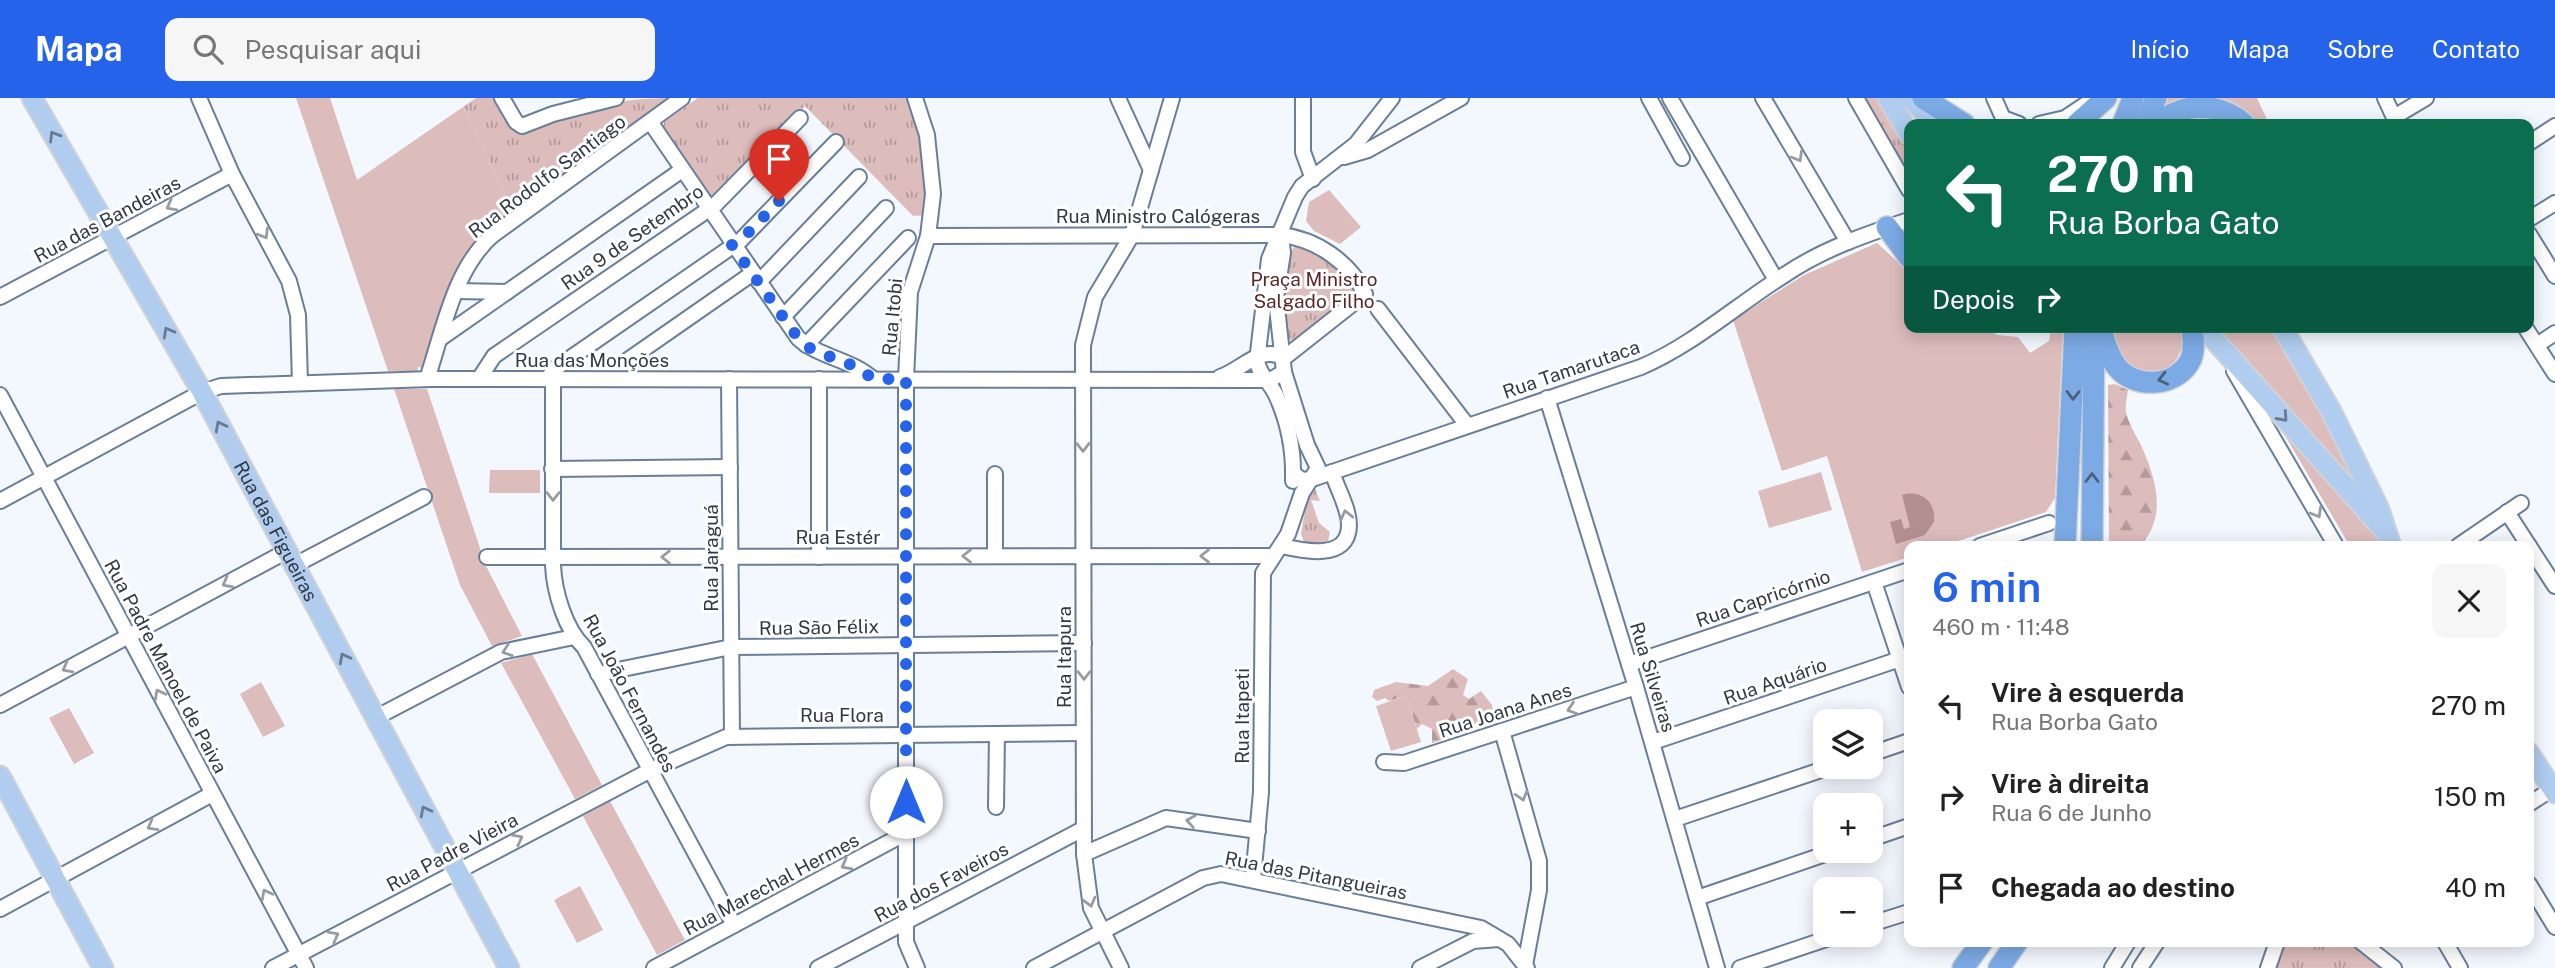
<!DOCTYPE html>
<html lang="pt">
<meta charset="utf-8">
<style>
body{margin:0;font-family:"Public Sans",sans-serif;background:#f6f6f6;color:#222;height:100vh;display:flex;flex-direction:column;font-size:26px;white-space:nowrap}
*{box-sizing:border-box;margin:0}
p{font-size:23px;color:#767676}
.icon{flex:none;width:38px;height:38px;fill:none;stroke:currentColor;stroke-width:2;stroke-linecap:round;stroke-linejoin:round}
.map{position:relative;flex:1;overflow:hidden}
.drawer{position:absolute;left:1904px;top:443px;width:630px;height:406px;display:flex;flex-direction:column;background:#fff;border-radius:14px;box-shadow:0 4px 18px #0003}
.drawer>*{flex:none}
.banner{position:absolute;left:1904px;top:21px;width:630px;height:214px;border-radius:14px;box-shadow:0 4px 18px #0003;background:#0b6e4f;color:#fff;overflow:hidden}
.fabs{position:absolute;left:1813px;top:611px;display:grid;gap:14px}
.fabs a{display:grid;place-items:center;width:70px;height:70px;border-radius:14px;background:#fff;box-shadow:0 4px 18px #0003;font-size:35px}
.pin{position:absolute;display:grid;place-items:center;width:60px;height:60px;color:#fff;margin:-72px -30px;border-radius:50% 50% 50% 0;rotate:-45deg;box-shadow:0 0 7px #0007}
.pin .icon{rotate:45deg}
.me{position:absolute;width:77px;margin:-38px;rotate:0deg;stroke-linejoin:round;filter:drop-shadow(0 0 5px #0008)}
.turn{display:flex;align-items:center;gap:24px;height:147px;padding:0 28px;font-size:32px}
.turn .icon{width:91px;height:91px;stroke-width:2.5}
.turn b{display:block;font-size:49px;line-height:60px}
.then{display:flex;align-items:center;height:66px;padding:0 28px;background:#0003;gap:14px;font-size:26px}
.round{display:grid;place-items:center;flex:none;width:74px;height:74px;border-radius:14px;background:#f6f6f6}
.overview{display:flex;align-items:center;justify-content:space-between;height:119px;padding:0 28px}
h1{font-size:42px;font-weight:600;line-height:52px;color:#2563eb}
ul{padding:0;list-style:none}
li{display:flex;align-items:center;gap:21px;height:91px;padding:0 28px}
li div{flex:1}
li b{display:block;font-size:26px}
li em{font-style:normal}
header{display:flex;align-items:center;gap:42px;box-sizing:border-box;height:98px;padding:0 35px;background:#2563eb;color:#fff}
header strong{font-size:33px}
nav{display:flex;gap:38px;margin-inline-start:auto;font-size:24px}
.search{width:490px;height:63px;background:#f6f6f6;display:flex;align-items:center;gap:18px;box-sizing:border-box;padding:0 24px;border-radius:14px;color:#767676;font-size:26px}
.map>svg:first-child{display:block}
.green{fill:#ddbcbc}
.forest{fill:url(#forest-firs)}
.park{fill:url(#park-tufts)}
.water{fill:#b38f90}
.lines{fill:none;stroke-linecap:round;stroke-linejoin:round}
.minor-casing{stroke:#697f99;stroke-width:18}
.major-casing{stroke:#d1d3d6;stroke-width:23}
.highway-casing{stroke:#d1d3d6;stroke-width:24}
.minor{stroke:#fff;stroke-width:14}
.major{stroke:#b0ccef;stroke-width:19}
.highway{stroke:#7caae4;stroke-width:21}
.oneway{stroke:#697b91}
.oneway2{stroke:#979ca2}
.oneway3{stroke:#4a607c}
.route{stroke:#2563eb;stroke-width:12;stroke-dasharray:0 21.6}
.labels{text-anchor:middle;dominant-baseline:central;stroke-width:6;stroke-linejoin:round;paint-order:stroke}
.street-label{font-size:19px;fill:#2f3844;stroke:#fff}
.park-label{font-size:19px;fill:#58272b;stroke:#fff}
</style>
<header>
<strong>Mapa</strong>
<div class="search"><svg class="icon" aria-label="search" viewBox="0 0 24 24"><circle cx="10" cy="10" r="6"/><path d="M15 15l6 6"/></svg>Pesquisar aqui</div>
<nav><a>Início</a><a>Mapa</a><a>Sobre</a><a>Contato</a></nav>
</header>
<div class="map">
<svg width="2555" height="870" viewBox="0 0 2555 870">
<defs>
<pattern id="forest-firs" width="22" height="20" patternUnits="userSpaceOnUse" patternTransform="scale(1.75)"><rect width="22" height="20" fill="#ddbcbc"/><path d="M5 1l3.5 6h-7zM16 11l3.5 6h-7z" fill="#b49a9a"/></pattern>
<pattern id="park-tufts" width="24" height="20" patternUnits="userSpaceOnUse" patternTransform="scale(1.75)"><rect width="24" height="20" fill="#ddbcbc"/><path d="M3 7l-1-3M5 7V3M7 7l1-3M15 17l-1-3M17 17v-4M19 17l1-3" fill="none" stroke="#b49a9a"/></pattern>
</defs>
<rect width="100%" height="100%" fill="#f3f8fe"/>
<g class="green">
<path d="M296 0H330L357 82 463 9 513 113 481 137 463 159 423 273 419 268 417 273H388Z"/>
<path d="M2165 0H2257L2269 26H2255L2240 13 2155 23Z"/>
<path d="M1329 92 1361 129 1340 146 1314 133 1306 123 1309 104Z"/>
<path d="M1877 145 1909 174V229H1984L1997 237 2018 239 2030 255 2049 243 2051 229H2063L2055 400 2046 414 1943 448H1909V459L1862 474 1827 358 1782 373 1733 222 1804 177Z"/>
<path d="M2112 229H2182C2188 273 2153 284 2120 263Z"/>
<path d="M2213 229H2272L2322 310 2350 376 2347 378Z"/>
<path d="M394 291H427L486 468 522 538 492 548 460 487Z"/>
<path d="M2280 329 2377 437 2382 448H2358L2347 443Z"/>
<path d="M490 372H540V395H489Z"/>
<path d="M1821 374 1832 412 1769 430 1758 393Z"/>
<path d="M532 556 602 687 575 701 501 565Z"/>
<path d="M261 584 285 628 263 639 240 596Z"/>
<path d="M1406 598 1421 644 1391 653 1376 608Z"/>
<path d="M69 610 94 655 74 666 49 620Z"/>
<path d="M610 703 685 842 657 857 583 718Z"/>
<path d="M580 788 603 832 577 845 554 802Z"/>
</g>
<g class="forest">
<path d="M2115 286 2128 292C2127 299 2125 308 2126 314 2128 324 2135 336 2140 345 2156 380 2168 418 2140 448H2109L2108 287Z"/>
<path d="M1453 571 1468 581 1463 597 1469 601 1481 593 1492 607 1494 620 1486 625 1463 627 1456 637 1432 645V631L1422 626 1417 631 1406 598 1389 603 1385 600 1377 603 1372 599 1374 592 1396 584 1428 588Z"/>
</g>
<g class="park">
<path d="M476 0H497L520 37C565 9 622 0 674 0L513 113 463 9Z"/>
<path d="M698 0H908L927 66 926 117 913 118 805 8 714 104 663 30 664 24Z"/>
<path d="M1862 0H1878L1909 49V79Z"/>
<path d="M1297 147 1328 161 1355 194 1354 198 1293 244 1287 239C1284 218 1277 160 1297 147Z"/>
<path d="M1314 388 1320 403 1311 402 1319 425 1330 434 1328 443 1316 448 1304 444 1301 436 1309 390Z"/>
<path d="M2283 844H2352L2383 870H2275Z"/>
</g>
<path class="water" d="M1906 396C1925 393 1936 407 1934 424L1925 437 1896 446 1890 424 1901 421 1904 431 1910 429 1902 397Z"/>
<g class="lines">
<defs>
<g id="minor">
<path d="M199 0 232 76 289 183 298 217 300 285"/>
<path d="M502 0 516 24 522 28 553 16 616 0"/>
<path d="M915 0 927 37 933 96 928 138 910 194 906 281V844L917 870"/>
<path d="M1118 0 1151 72"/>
<path d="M1303 0V54L1313 81"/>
<path d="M1649 0 1682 60"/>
<path d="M1670 0 1776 182"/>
<path d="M1763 0 1848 144"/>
<path d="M1856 0 1909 92"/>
<path d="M1994 0 2003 20 2019 26"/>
<path d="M2385 0 2397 26"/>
<path d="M2394 19 2426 0"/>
<path d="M651 25 798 240C820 260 851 261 873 281"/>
<path d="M2039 26 2065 20 2086 6"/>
<path d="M2529 45 2555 28"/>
<path d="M1344 59 1368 52 1461 0"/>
<path d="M2529 121 2555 105"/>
<path d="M2529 136 2555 178"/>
<path d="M928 138 1281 137C1316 141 1350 164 1365 196L1284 260"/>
<path d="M759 184 859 79"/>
<path d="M457 193 507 194"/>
<path d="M0 199 232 76"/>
<path d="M1378 211 1467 327"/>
<path d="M783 219 886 110"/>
<path d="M2525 229 2555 276"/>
<path d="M441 240 682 72"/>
<path d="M806 247 908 140"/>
<path d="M2537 247 2555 235"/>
<path d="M628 262 753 175"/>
<path d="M2234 273 2336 448"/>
<path d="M1220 279C1242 272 1260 246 1284 260"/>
<path d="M427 281C443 234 454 170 493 137L682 0"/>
<path d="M479 281 494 258 715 107 800 20"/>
<path d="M547 281 556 270 740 143 836 44"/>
<path d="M553 281V467C554 493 565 531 584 549L734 827"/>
<path d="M729 281 732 638"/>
<path d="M819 281V459"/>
<path d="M0 297 306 870"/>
<path d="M1547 300 1636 589 1717 870"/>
<path d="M552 371 730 369"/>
<path d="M1293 375 1302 382 1312 381 1641 269C1693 247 1738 206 1786 176 1823 151 1867 136 1909 122"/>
<path d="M995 376V458"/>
<path d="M1293 383C1294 352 1289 325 1276 297 1270 284 1259 277 1257 263L1269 161 1295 99 1302 88 1356 46 1392 0"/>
<path d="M0 403 202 294 221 288 431 281 1270 282 1284 274"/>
<path d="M2507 414 2529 448"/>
<path d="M1282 448C1303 453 1349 463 1349 427 1349 410 1337 390 1332 374"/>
<path d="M1980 448 2049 425"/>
<path d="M2458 448 2521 405"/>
<path d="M2529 448 2555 488"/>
<path d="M487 459 1273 458"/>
<path d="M295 467 424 399"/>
<path d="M1874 484 1909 589"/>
<path d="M1629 566 1909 472"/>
<path d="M598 576 731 549 1084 545"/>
<path d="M0 607 287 453"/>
<path d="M375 620 501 554 574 539"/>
<path d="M1502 633 1539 763V792L1525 867"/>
<path d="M1653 644 1909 558"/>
<path d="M1871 656 1909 643"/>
<path d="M1384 664 1404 665 1636 589"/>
<path d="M2529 706 2555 689"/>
<path d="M996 709 997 636"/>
<path d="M1675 721 1833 668"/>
<path d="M1871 741 1909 728"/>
<path d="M1084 756 1166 720 1258 733"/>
<path d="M1253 781 1261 694 1263 475 1288 436 1302 395 1318 370 1307 347 1284 274 1276 200 1283 155 1281 137"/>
<path d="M2529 786 2555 829"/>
<path d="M1697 800 1837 752"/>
<path d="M0 811 212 696"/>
<path d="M1871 826 1909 814"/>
<path d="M2361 844 2394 870"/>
<path d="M2445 844 2460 870"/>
<path d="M273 870 649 673 726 639 1083 635"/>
<path d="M654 870 906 735"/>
<path d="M818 870 1083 731"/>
<path d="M1034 870 1203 780 1221 776 1481 830 1508 846 1527 870"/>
<path d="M1121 870 1091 810 1084 756 1083 247 1095 199 1132 137 1172 0"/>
<path d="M1420 870 1473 843 1499 841"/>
<path d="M1740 870 1841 836"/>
<path d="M2112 870 2128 844"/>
<path d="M2140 870 2157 844"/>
<path d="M2268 870 2277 844"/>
</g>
<g id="major">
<path id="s1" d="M32 0 202 294 509 870"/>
<path d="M1888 0 1909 36"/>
<path d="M1910 0 1937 26"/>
<path d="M2203 229 2385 433"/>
<path d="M2282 229 2331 313 2379 411 2391 448"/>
<path d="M2529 655 2555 695"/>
<path d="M0 678 103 870"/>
</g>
<g id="highway">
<path d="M1923 0 1964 26"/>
<path d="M2077 26 2106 0"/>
<path d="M2123 26 2133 0"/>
<path d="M2145 26 2156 0"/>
<path d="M2158 26C2181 4 2220 4 2244 26"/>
<path d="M1887 129 1909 159"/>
<path d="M2100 229C2104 242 2108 258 2117 269 2135 292 2178 289 2191 261 2195 251 2193 240 2192 229"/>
<path d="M2065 448 2075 229"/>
<path d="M2092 448 2094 229"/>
<path d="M1963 870 1982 844"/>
<path d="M1999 870 2017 844"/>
</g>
</defs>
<use href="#minor" class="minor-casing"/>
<use href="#major" class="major-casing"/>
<use href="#highway" class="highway-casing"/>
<use href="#minor" class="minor"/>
<use href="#major" class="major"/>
<use href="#highway" class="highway"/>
</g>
<defs><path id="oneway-chevron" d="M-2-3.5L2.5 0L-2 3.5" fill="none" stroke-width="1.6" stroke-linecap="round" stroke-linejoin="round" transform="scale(1.75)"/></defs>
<g class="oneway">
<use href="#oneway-chevron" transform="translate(54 38) rotate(-121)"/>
<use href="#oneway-chevron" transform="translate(168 234) rotate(-119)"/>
<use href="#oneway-chevron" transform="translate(2283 319) rotate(48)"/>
<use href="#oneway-chevron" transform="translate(220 328) rotate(-118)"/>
<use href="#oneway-chevron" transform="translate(344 560) rotate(-118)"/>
<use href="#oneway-chevron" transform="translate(425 713) rotate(-118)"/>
</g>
<g class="oneway2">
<use href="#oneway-chevron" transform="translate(1798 59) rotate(60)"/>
<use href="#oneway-chevron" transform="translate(171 108) rotate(152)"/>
<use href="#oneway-chevron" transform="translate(264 136) rotate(59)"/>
<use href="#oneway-chevron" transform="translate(1083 349) rotate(89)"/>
<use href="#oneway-chevron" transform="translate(553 398) rotate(90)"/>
<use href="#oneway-chevron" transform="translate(2317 415) rotate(60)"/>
<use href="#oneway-chevron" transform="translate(1346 417) rotate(-104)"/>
<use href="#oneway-chevron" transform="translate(967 458) rotate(180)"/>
<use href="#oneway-chevron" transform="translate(1205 458) rotate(-180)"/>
<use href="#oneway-chevron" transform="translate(666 459) rotate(-180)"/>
<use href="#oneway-chevron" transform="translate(227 485) rotate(152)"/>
<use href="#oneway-chevron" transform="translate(507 553) rotate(161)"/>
<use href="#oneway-chevron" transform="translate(67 570) rotate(152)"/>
<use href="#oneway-chevron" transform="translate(1084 577) rotate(90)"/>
<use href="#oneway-chevron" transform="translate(159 596) rotate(-118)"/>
<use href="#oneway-chevron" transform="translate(1572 611) rotate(162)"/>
<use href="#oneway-chevron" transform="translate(1522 698) rotate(73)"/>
<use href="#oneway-chevron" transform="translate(1191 723) rotate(-171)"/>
<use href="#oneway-chevron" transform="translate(152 728) rotate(151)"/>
<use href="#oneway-chevron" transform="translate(518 741) rotate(-28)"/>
<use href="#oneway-chevron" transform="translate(846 767) rotate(152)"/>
<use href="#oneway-chevron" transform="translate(266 796) rotate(-118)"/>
<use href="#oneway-chevron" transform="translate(1090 804) rotate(75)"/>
<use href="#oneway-chevron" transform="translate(334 838) rotate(-28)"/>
</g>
<g class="oneway3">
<use href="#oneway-chevron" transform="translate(2163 281) rotate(167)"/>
<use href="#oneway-chevron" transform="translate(2073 297) rotate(91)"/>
<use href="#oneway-chevron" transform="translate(2092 380) rotate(-90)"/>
</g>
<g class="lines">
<path class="route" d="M779 103 740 143 732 147 798 240 811 251 859 270 873 281H906V704"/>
</g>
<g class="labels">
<g class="street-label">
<text transform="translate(547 78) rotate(-37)">Rua Rodolfo Santiago</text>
<text x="1158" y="118">Rua Ministro Calógeras</text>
<text transform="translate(107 121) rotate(-28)">Rua das Bandeiras</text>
<text transform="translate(632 139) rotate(-35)">Rua 9 de Setembro</text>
<text transform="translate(892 219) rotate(-85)">Rua Itobi</text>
<text x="592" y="262">Rua das Monções</text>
<text transform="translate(1571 271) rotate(-19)">Rua Tamarutaca</text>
<text stroke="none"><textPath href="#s1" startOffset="497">Rua das Figueiras</textPath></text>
<text x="838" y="439">Rua Estér</text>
<text transform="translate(711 460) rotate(-90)">Rua Jaraguá</text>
<text transform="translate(1763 500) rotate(-19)">Rua Capricórnio</text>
<text transform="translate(819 529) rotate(-1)">Rua São Félix</text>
<text transform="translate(1064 559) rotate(-90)">Rua Itapura</text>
<text transform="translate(166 568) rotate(62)">Rua Padre Manoel de Paiva</text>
<text transform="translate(1653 579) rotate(73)">Rua Silveiras</text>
<text transform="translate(1775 583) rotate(-19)">Rua Aquário</text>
<text transform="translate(630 595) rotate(62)">Rua João Fernandes</text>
<text transform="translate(1505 612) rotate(-18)">Rua Joana Anes</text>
<text x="842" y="617">Rua Flora</text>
<text transform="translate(1242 618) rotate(-90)">Rua Itapeti</text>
<text transform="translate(452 754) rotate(-28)">Rua Padre Vieira</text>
<text transform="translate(1316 777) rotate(11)">Rua das Pitangueiras</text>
<text transform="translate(941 784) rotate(-28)">Rua dos Faveiros</text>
<text transform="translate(771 786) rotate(-28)">Rua Marechal Hermes</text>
</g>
<g class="park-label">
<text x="1314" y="181">Praça Ministro<tspan x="1314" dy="22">Salgado Filho</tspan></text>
</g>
</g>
</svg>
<div class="fabs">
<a><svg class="icon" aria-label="layers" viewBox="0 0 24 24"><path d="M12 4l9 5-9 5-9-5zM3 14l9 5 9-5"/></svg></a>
<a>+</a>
<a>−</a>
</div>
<div class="pin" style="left:779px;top:103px;background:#d93025"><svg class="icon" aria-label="arrive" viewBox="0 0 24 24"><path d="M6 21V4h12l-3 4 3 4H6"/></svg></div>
<svg class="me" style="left:906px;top:704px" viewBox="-20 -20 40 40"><circle r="19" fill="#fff"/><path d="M0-13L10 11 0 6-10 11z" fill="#2563eb"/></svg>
<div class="banner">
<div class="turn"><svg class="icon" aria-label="left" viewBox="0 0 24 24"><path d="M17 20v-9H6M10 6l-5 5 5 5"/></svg><div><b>270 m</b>Rua Borba Gato</div></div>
<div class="then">Depois<svg class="icon" aria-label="right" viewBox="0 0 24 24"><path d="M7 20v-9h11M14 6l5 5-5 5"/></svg></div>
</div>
<section class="drawer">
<div class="overview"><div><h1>6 min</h1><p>460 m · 11:48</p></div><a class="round"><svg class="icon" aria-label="close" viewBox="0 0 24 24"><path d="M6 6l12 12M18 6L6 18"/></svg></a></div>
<ul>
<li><svg class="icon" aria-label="left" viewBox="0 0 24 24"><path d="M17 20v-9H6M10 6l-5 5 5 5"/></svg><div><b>Vire à esquerda</b><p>Rua Borba Gato</p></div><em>270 m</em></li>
<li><svg class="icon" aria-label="right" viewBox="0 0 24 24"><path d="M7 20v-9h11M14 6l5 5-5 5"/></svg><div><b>Vire à direita</b><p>Rua 6 de Junho</p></div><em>150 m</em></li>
<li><svg class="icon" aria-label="arrive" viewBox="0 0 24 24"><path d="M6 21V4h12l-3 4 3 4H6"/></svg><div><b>Chegada ao destino</b></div><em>40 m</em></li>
</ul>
</section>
</div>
